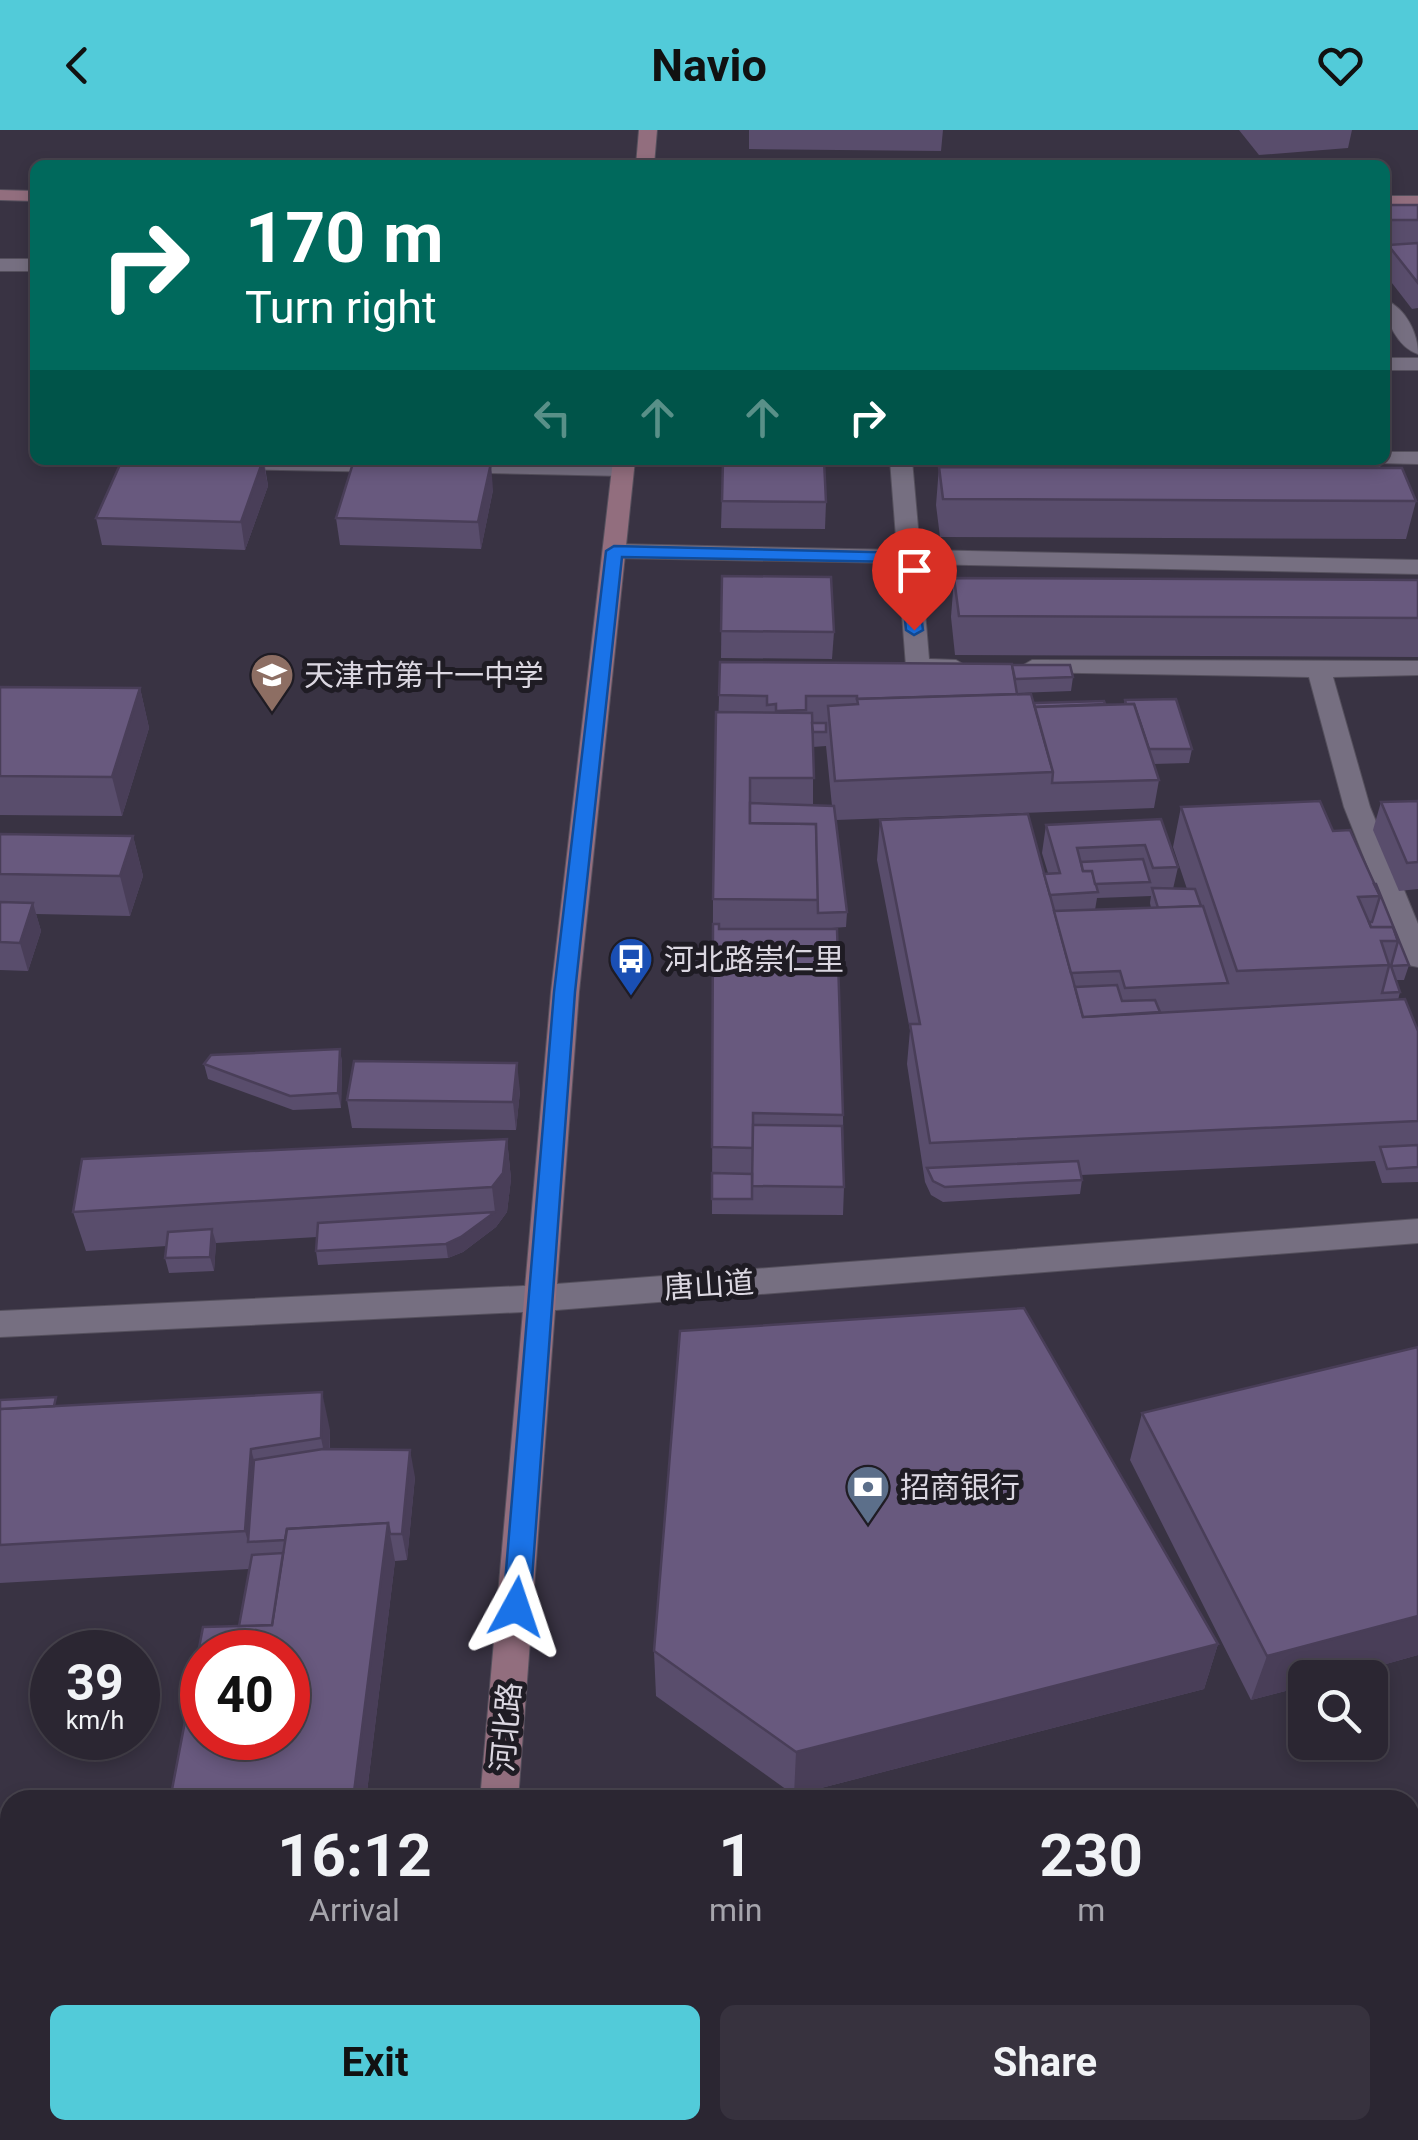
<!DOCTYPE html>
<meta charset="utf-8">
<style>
body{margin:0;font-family:Roboto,"Noto Sans SC",sans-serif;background:#37323e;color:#f1f3f6;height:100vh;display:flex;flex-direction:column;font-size:38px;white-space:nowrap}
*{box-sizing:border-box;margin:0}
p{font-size:32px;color:#a6a5ac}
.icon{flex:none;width:55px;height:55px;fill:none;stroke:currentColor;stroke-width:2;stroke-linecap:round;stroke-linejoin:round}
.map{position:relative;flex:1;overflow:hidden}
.drawer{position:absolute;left:0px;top:1660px;width:1420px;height:350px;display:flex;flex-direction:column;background:#2b2632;border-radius:30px 30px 0 0;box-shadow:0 5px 15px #0003,0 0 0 2px #47434d}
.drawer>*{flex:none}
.guide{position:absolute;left:30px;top:30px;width:1360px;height:305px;border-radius:15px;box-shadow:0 5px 15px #0003,0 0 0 2px #47434d;background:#00695c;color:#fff;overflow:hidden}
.buttons{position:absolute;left:1288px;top:1530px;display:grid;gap:20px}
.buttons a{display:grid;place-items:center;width:100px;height:100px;border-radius:15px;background:#2b2632;box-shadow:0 5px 15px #0003,0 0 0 2px #47434d;font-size:50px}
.speed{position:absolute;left:30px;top:1500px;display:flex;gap:20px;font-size:50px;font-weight:700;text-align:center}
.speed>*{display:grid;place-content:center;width:130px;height:130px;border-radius:50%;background:#2b2632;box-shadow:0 5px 15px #0003,0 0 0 2px #47434d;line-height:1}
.speed small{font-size:25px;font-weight:400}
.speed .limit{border:15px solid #d22;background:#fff;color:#111}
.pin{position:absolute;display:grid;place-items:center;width:85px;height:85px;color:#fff;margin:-102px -42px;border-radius:50% 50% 50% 0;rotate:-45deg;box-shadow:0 0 10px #0007}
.pin .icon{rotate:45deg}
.me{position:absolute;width:110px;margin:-55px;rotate:5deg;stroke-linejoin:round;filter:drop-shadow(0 0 8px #0008)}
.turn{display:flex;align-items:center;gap:35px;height:210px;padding:0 50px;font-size:45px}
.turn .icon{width:130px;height:130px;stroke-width:2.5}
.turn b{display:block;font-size:70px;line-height:85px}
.lanes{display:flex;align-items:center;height:95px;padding:0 50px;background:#0003;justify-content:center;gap:50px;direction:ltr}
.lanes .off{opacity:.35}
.eta{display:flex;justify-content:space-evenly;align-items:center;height:170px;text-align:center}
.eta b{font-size:60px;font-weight:700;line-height:70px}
.cta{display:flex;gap:20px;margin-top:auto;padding:20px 50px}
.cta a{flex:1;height:115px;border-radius:15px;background:#52cbd9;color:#111;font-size:40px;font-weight:700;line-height:115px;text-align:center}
.cta a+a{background:#37323e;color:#f1f3f6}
header{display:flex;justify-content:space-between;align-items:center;height:130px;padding:0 50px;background:#52cbd9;color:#111;font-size:45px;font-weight:700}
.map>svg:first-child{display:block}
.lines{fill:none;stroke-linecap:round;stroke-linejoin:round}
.street-casing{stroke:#55505d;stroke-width:2}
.secondary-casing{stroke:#55505d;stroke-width:2}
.street{fill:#766f81;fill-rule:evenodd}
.secondary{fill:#926e7e;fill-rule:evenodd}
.wall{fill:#594d6c;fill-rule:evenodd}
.shaded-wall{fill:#493e58}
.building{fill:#68597e;stroke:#493e58;stroke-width:2.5;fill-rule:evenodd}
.route{fill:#1a73e8;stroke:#114b97;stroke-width:2.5}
.labels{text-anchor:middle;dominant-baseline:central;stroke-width:10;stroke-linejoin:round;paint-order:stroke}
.poi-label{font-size:30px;fill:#dbd7e1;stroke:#1f1c24;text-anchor:start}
.street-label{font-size:30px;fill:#dbd7e1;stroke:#1f1c24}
</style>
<header><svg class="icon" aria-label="back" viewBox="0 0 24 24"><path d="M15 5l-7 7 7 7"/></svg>Navio<svg class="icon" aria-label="heart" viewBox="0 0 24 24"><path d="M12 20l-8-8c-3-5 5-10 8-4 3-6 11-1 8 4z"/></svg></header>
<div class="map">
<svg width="1418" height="2010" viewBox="0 0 1418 2010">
<rect width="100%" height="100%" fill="#393343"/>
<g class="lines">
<defs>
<g id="street">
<rect x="0" y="129" width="35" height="12"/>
<path d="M1385 170C1406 178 1418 204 1418 224 1397 217 1385 190 1385 170Z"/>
<rect x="1385" y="228" width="33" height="12"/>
<path d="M1385 322H1418V334L1377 333 1376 330H1385Z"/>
<path d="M218 330H392L401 336 390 342 227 339 219 338Z"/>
<path d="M890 330H912L920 420 1418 430V444L921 434 929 529 956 530 968 537C956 549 918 548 906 536L898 433 614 428 603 421 614 414 897 420Z"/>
<path d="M451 331 623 334 634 340 623 346 443 342 440 337 443 332Z"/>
<path d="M1032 530 1418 531V545L1333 547 1370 677 1418 794V837L1408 835 1404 828 1344 677 1309 547 1023 542 1020 537Z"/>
<path d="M1418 1089V1113L543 1181 0 1207V1181L543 1155Z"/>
</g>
<g id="secondary">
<path d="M639 0H657L654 35H636Z"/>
<path d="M0 60 35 61V71L0 70Z"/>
<rect x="1385" y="66" width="33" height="10"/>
<path d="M613 330H635L579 862 518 1670H480L551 862Z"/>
<path d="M1418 1731V1769L1410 1771V1733Z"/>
<path d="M406 2000H479L475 2010H402Z"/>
<path d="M487 2000H529L533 2010H491Z"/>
</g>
</defs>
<use href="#street" class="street-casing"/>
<use href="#secondary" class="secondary-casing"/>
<use href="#street" class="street"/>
<use href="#secondary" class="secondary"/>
</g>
<g class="wall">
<path d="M749 0H943L941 21 749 19Z"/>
<path d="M1239 0H1352L1348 18 1259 25Z"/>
<path d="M1385 75H1418V178L1412 179 1385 144Z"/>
<path d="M264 330 268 356 245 420 102 415 96 388Z"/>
<path d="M723 330 826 372 825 399 721 398Z"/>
<path d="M948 330H1382L1380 338 1416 371 1406 409 940 407 936 375 939 337H947Z"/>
<path d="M493 360 481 419 340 415 336 388Z"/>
<path d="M722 446 834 502 832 529 721 528Z"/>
<path d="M954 448 1418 450V527L955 525 951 487Z"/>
<path d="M720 532 1012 535 1073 547 1071 561 1017 563 1034 573 1124 574 1125 570 1192 619 1189 633 1153 634 1159 650 1154 678 836 690 847 782 846 797 817 799 843 985 844 1057 843 1085 712 1084 713 769ZM826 616 832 676 813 675V617Z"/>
<path d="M0 557 140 558 149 598 122 686 0 685Z"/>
<path d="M1418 671V759L1399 761 1373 700 1381 672Z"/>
<path d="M1181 677 1333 701 1350 700 1409 835 1404 850H1396L1400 862 1398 870 1418 901V1052L1382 1053 1375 1031 1081 1045 1082 1050 1080 1064 943 1072 931 1065 925 1052 907 934 910 900 877 730 880 690 1044 744 1048 743 1042 723 1046 695 1161 689 1178 737 1173 759H1187L1173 717ZM1151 766 1150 773 1151 778 1095 780 1097 768Z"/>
<path d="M0 704 133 706 143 746 130 786 36 784 41 801 28 841 0 840Z"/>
<path d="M340 919 342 933 341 978 293 980 208 949 204 934Z"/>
<path d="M520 961 516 1000 352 998 347 970Z"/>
<path d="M507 1009 511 1049 507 1082 496 1097 463 1122 448 1128 318 1135 316 1121 317 1107 216 1113 214 1141 169 1143 165 1128 167 1116 86 1121 73 1082Z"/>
<path d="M1418 1217V1525L1336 1548H1305V1556L1251 1570 1130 1330 1142 1283Z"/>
<path d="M0 1270 330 1300V1319L415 1347 407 1430 395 1431 366 1670 239 1496 249 1439 0 1453Z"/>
<path d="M1218 1514 1204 1559 794 1665 656 1566 654 1521Z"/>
</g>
<g class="shaded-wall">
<path d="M263 330 268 356 245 420 241 392Z"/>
<path d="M491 333 493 360 481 419 478 392Z"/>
<path d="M140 558 149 598 122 686 112 647Z"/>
<path d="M133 706 143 746 130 786 120 746Z"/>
<path d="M33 773 41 801 28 841 20 813Z"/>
<path d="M340 919 342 933 341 978 338 963Z"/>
<path d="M517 933 520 961 516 1000 513 972Z"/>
<path d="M507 1009 511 1049 507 1082 496 1097 463 1122 448 1128 446 1114 495 1082 492 1057Z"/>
<path d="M212 1099 216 1113 214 1141 210 1127Z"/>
<path d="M322 1262 330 1300 329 1346 321 1308Z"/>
<path d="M251 1319 261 1357 248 1412 245 1401Z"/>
<path d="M410 1320 415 1347 407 1430 402 1404Z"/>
<path d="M388 1393 395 1431 366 1670H353Z"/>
<path d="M1418 1486V1525L1336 1548H1305V1556L1251 1570 1267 1526Z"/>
<path d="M1218 1514 1204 1559 794 1665 796 1622Z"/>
<path d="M10 1960V1995L0 1998V1963Z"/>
</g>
<g class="building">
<rect x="1385" y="75" width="33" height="15"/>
<path d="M1418 113V153L1388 115Z"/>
<path d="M122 330H263L241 392 96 388Z"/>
<path d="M354 330 491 333 478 392 336 388Z"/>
<path d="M723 330H824L826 372 722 371Z"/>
<path d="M939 337 1402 338 1416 371 943 369Z"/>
<path d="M722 446 831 447 834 502 721 501Z"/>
<path d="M954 448 1418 450V488L959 486Z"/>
<path d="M720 532 1012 534 1017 564 857 569V566H806V580L776 581V574L767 575V566L719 565Z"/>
<path d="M1012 535H1070L1073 547 1015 549Z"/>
<path d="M0 557 140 558 112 647 0 646Z"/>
<path d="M1031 564 1053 642 835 651 828 576 858 574 857 569Z"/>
<path d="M1176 569 1192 619H1149L1134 574H1126L1125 570Z"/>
<path d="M1104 571 1105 574 1035 577 1034 573Z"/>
<path d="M1134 574 1159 650 1052 653 1053 642 1035 577Z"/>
<path d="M716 582 812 583 814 648H750V693L816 694 819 770 713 769Z"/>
<path d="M812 593H826V602H813Z"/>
<path d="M1320 671 1333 701 1350 700 1380 766 1358 767 1371 797H1393L1398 811H1381L1389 835 1237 841 1181 677Z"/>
<path d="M1418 671V732L1407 733 1381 672Z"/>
<path d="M750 673 834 676 847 782 818 783 816 694 750 693Z"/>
<path d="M1028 684 1083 887 1405 869 1418 901V991L930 1013 910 894H920L880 690Z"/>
<path d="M1161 689 1178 737 1153 738 1145 715 1077 718 1083 741H1092L1098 762 1050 765 1044 744 1060 743 1046 695Z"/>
<path d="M0 704 133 706 120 746 0 744Z"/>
<path d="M1143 729 1150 752 1095 754 1092 741H1083L1081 732Z"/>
<path d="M1374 754H1376L1409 835 1391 836 1398 811 1393 797H1371L1369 792H1372L1380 766Z"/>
<path d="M1152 758 1195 759 1201 776 1158 778Z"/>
<path d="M0 772 33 773 20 813 0 812Z"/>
<path d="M1203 776 1228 853 1125 858 1120 841 1071 843 1054 781Z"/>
<path d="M713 794H719V799H837L843 985 753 983V1018L712 1017Z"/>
<path d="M1389 836H1391L1400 862 1382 863Z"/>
<path d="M1117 855 1122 871 1155 870 1160 882 1083 887 1075 857Z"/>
<path d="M340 919 338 963 290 966 204 934 211 925Z"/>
<path d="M354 931 517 933 513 972 347 970Z"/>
<path d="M753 995 842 996 844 1057 752 1056Z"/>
<path d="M507 1009 503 1043 492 1057 73 1082 82 1029Z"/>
<path d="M1418 1015V1037L1387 1039 1380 1017Z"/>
<path d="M1078 1031 1082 1050 945 1057 933 1051 927 1038Z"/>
<path d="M712 1043 752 1044V1069H712Z"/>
<path d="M495 1082 461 1107 446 1114 316 1121 318 1093Z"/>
<path d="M212 1099 210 1127 165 1128 168 1102Z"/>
<path d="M1024 1178 1218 1514 796 1622 654 1521 680 1201Z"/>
<path d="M1418 1217V1486L1267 1526 1142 1283Z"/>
<path d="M322 1262 321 1308 251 1319 245 1401 0 1415V1279Z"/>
<path d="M56 1267 54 1276 0 1279V1270Z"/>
<path d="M323 1319 410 1320 402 1404H390L388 1393 287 1399 285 1410 248 1412 254 1330Z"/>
<path d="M388 1393 353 1670H170L203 1497 272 1495 287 1399ZM202 1522H288V1608H202Z"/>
<path d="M283 1423 272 1495 239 1496 252 1425Z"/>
<path d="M10 1769V1960L0 1963V1771Z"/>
<path d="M1418 1954V2010H1239L1271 2000H1410V1957Z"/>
<path d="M1200 2000H1217L1219 2005 1213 2002 1185 2010H1172Z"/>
<path d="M1213 2002 1226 2010H1185Z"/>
</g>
<path class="route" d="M614 416 913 423 923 500 914 505 906 500 899 432 622 427 575 862 530 1477 526 1485 516 1489 507 1485 503 1477 554 862 606 421Z"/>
<defs>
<symbol id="school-pin" viewBox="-11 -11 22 30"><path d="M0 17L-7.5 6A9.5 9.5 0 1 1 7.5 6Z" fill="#8d6e63" stroke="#1f1c24"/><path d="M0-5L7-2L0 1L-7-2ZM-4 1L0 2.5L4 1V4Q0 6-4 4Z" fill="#fff"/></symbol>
<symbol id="bus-pin" viewBox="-11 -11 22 30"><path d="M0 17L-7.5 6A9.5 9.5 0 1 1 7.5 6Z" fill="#1a4fb4" stroke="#1f1c24"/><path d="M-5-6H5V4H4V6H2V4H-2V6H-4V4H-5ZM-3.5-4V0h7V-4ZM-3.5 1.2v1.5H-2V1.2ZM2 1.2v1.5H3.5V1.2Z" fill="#fff"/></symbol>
<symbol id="bank-pin" viewBox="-11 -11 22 30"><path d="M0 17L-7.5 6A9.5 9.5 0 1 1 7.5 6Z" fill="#5c6f8a" stroke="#1f1c24"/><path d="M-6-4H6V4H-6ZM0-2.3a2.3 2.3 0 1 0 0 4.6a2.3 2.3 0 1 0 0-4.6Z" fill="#fff"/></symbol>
</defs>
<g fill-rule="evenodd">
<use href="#school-pin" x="247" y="520" width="50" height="68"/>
<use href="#bus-pin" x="606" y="804" width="50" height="68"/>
<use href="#bank-pin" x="843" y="1332" width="50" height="68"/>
</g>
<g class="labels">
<g class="poi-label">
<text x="304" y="545">天津市第十一中学</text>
<text x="664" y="829">河北路崇仁里</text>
<text x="900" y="1357">招商银行</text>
</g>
<g class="street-label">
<text transform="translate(709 1155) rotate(-4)">唐山道</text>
<text transform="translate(506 1597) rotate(-85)">河北路</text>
</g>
</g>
</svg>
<div class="buttons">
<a><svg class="icon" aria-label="search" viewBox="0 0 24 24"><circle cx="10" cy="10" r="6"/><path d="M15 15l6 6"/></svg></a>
</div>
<div class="speed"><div>39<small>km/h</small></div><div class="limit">40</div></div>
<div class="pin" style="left:914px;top:500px;background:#d93025"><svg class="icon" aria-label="arrive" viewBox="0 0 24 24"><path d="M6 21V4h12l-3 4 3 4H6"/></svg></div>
<svg class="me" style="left:516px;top:1477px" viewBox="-20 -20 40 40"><path d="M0-17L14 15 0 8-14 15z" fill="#1a73e8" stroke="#fff" stroke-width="4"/></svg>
<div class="guide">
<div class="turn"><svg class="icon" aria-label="right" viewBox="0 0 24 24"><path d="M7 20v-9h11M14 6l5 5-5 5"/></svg><div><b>170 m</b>Turn right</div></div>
<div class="lanes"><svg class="icon off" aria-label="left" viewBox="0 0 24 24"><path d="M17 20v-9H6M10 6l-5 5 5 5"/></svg><svg class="icon off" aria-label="ahead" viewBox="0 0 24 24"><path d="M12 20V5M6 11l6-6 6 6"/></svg><svg class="icon off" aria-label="ahead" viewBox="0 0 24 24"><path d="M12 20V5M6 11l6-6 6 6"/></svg><svg class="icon" aria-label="right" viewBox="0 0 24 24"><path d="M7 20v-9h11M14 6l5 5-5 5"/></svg></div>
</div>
<section class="drawer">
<div class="eta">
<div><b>16:12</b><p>Arrival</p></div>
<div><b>1</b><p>min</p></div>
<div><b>230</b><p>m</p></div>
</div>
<div class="cta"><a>Exit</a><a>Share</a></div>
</section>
</div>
